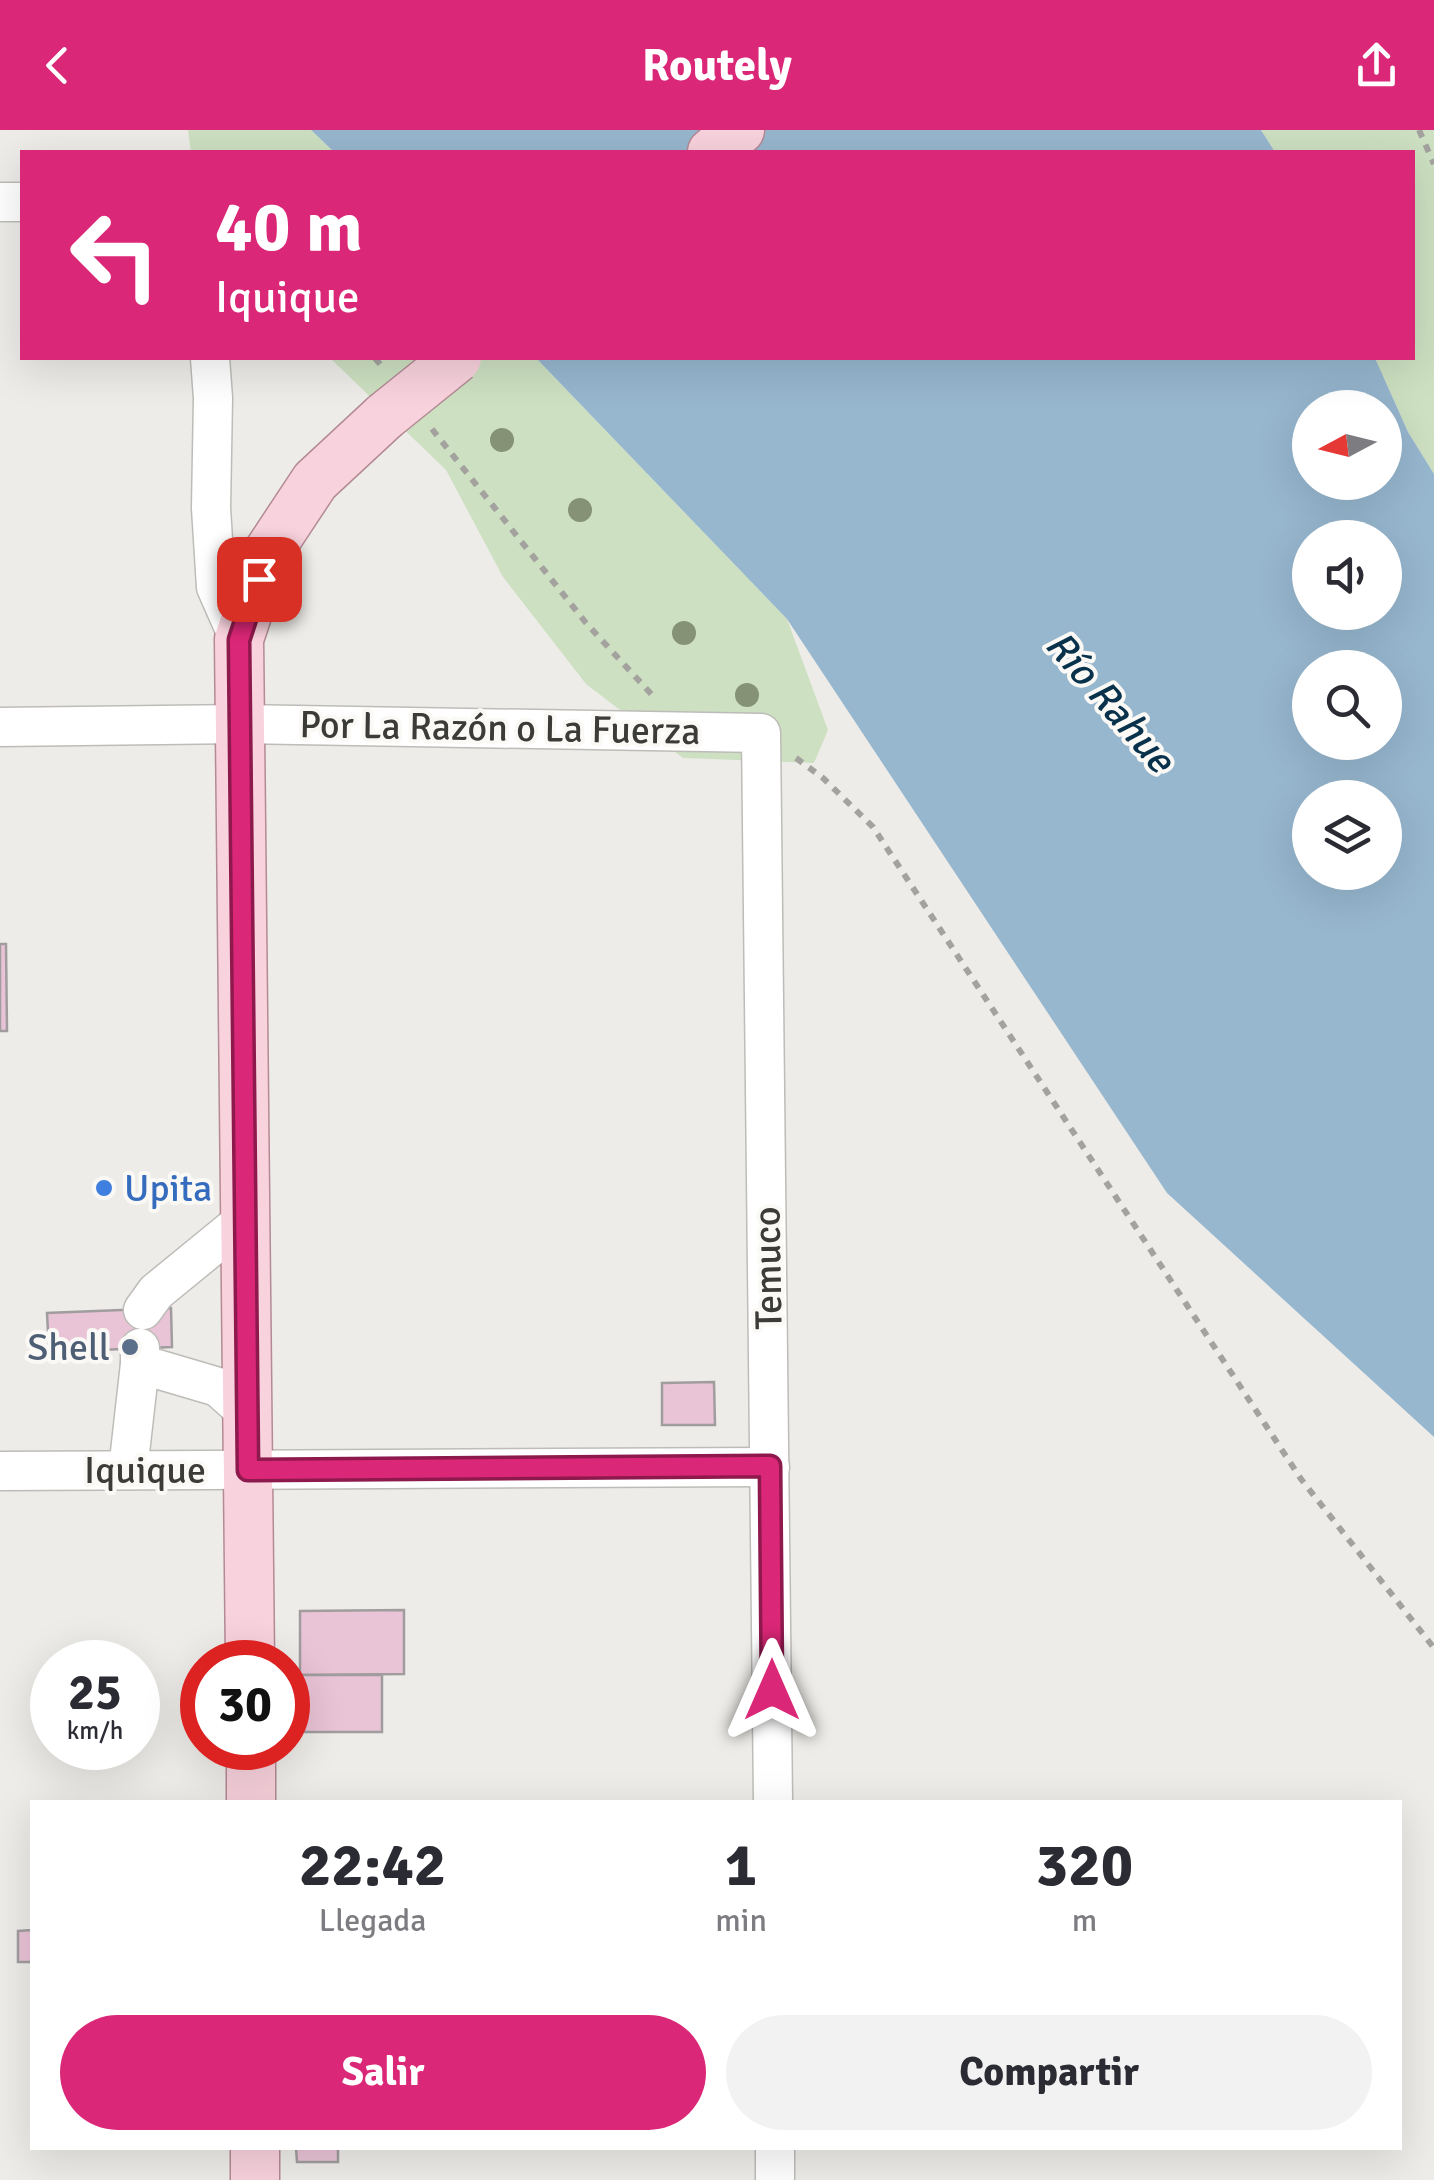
<!DOCTYPE html>
<html lang="es">
<meta charset="utf-8">
<style>
body{margin:0;font-family:Signika,sans-serif;background:#f2f2f3;color:#2b2b33;height:100vh;display:flex;flex-direction:column;font-size:38px;white-space:nowrap}
*{box-sizing:border-box;margin:0}
p{font-size:32px;color:#7c7c81}
.icon{flex:none;width:55px;height:55px;fill:none;stroke:currentColor;stroke-width:2;stroke-linecap:round;stroke-linejoin:round}
.map{position:relative;flex:1;overflow:hidden}
.sheet{position:absolute;left:30px;top:1670px;width:1372px;height:350px;display:flex;flex-direction:column;background:#fff;border-radius:0px;box-shadow:0 10px 40px #0002}
.sheet>*{flex:none}
.banner{position:absolute;left:20px;top:20px;width:1395px;height:210px;border-radius:0px;box-shadow:0 10px 40px #0002;background:#db2777;color:#fff;overflow:hidden}
.needle{width:65px;rotate:263deg}
.controls{position:absolute;left:1292px;top:260px;display:grid;gap:20px}
.controls a{display:grid;place-items:center;width:110px;height:110px;border-radius:50%;background:#fff;box-shadow:0 10px 40px #0002;font-size:50px}
.speed{position:absolute;left:30px;top:1510px;display:flex;gap:20px;font-size:50px;font-weight:700;text-align:center}
.speed>*{display:grid;place-content:center;width:130px;height:130px;border-radius:50%;background:#fff;box-shadow:0 10px 40px #0002;line-height:1}
.speed small{font-size:25px;font-weight:400}
.speed .limit{border:15px solid #d22;background:#fff;color:#111}
.pin{position:absolute;display:grid;place-items:center;width:85px;height:85px;color:#fff;margin:-42px;border-radius:20px;box-shadow:0 5px 15px #0006}
.me{position:absolute;width:110px;margin:-55px;rotate:0deg;stroke-linejoin:round;filter:drop-shadow(0 0 8px #0008)}
.turn{display:flex;align-items:center;gap:35px;height:210px;padding:0 30px;font-size:45px}
.turn .icon{width:130px;height:130px;stroke-width:2.5}
.turn b{display:block;font-size:70px;line-height:85px}
.eta{display:flex;justify-content:space-evenly;align-items:center;height:170px;text-align:center}
.eta b{font-size:60px;font-weight:800;line-height:70px}
.action{display:flex;gap:20px;margin-top:auto;padding:20px 30px}
.action a{flex:1;height:115px;border-radius:60px;background:#db2777;color:#fff;font-size:40px;font-weight:800;line-height:115px;text-align:center}
.action a+a{background:#f2f2f3;color:#2b2b33}
header{display:flex;justify-content:space-between;align-items:center;height:130px;padding:0 30px;background:#db2777;color:#fff;font-size:45px;font-weight:800}
.map>svg:first-child{display:block}
.green{fill:#cde0c1}
.water{fill:#97b7cf;fill-rule:evenodd}
.building{fill:#e9c3d6;stroke:#a19d9f;stroke-width:2.5}
.lines{fill:none;stroke-linecap:round;stroke-linejoin:round}
.minor-casing{stroke:#bebcb8;stroke-width:41}
.major-casing{stroke:#b38a95;stroke-width:51}
.path{stroke:#a4a29f;stroke-width:6;stroke-dasharray:8 8;stroke-linecap:butt}
.minor{stroke:#fff;stroke-width:38}
.major{stroke:#f8d2dd;stroke-width:48}
.major-bridge-casing{stroke:#b38a95;stroke-width:51;stroke-linecap:butt}
.major-bridge{stroke:#f8d2dd;stroke-width:48}
.tree{fill:#859276}
.route-casing{stroke:#8e194d;stroke-width:25}
.route{stroke:#db2777;stroke-width:18}
.shop-dot{fill:#3f7fe0;stroke:#fbf9f5;stroke-width:4}
.service-dot{fill:#5c6f8a;stroke:#fbf9f5;stroke-width:4}
.labels{text-anchor:middle;dominant-baseline:central;stroke-width:8;stroke-linejoin:round;paint-order:stroke}
.street-label{font-size:38px;fill:#3b3b39;stroke:#fbf9f5}
.shop-label{font-size:38px;fill:#366cbe;stroke:#fbf9f5;text-anchor:start}
.service-label{font-size:38px;fill:#4e5e75;stroke:#fbf9f5;text-anchor:end}
.water-label{font-size:40px;font-style:italic;fill:#08324b;stroke:#fbf9f5}
</style>
<header><svg class="icon" aria-label="back" viewBox="0 0 24 24"><path d="M15 5l-7 7 7 7"/></svg>Routely<svg class="icon" aria-label="share" viewBox="0 0 24 24"><path d="M12 15V3M7 8l5-5 5 5M5 13v7h14v-7"/></svg></header>
<div class="map">
<svg width="1434" height="2050" viewBox="0 0 1434 2050">
<rect width="100%" height="100%" fill="#eeece8"/>
<g class="green">
<path d="M188 0H311L334 22H191Z"/>
<path d="M1261 0H1434V344L1408 302 1375 228H1412V22H1275Z"/>
<path d="M330 228H536L787 489 828 600 814 633 683 628 586 554 503 447 446 340Z"/>
</g>
<g class="water">
<path d="M311 0H1261L1275 22H334Z"/>
<path d="M536 228H1375L1408 302 1434 344V1307L1167 1063 787 489ZM1310 278H1385V352H1310ZM1310 408H1385V482H1310ZM1310 538H1385V612H1310ZM1310 668H1385V742H1310Z"/>
</g>
<g class="building">
<path d="M0 814H6L7 901H0Z"/>
<path d="M171 1178 172 1217 49 1222 47 1183Z"/>
<path d="M714 1252 715 1295H662V1253Z"/>
<path d="M404 1480V1544L300 1545V1481Z"/>
<rect x="289" y="1545" width="93" height="57"/>
<path d="M32 1800V1832H18V1801Z"/>
<path d="M296 2018H338V2032H297Z"/>
</g>
<g class="lines">
<defs>
<g id="minor">
<path d="M0 72H22"/>
<path d="M210 228 213 268 211 378 216 457 239 509"/>
<path d="M0 597 241 594 761 603 773 1672"/>
<path d="M143 1180 156 1162 244 1090"/>
<path d="M140 1218V1234L218 1257 247 1283"/>
<path d="M128 1340 140 1234"/>
<path d="M0 1341 770 1337"/>
<path d="M775 2018V2050"/>
</g>
<g id="major">
<path d="M712 22 740 0"/>
<path d="M250 1532 239 509 268 422 315 351 385 286"/>
<path d="M251 1618V1672"/>
<path d="M255 2018V2050"/>
</g>
</defs>
<use href="#minor" class="minor-casing"/>
<use href="#major" class="major-casing"/>
<g class="path">
<path d="M1419 0 1434 34"/>
<path d="M375 228 384 239"/>
<path d="M432 299 586 493 654 567"/>
<path d="M796 628 823 648 873 697 1301 1349 1434 1518"/>
</g>
<use href="#minor" class="minor"/>
<use href="#major" class="major"/>
<defs>
<path id="major-bridge" d="M385 286 457 228"/>
</defs>
<use href="#major-bridge" class="major-bridge-casing"/>
<use href="#major-bridge" class="major-bridge"/>
</g>
<g class="tree">
<circle cx="502" cy="310" r="12"/>
<circle cx="580" cy="380" r="12"/>
<circle cx="684" cy="503" r="12"/>
<circle cx="747" cy="565" r="12"/>
</g>
<g class="lines">
<defs>
<path id="route" d="M259 449 239 510 248 1340 770 1336 772 1560"/>
</defs>
<use href="#route" class="route-casing"/>
<use href="#route" class="route"/>
</g>
<circle class="shop-dot" cx="104" cy="1058" r="10"/>
<circle class="service-dot" cx="130" cy="1217" r="10"/>
<g class="labels">
<g class="street-label">
<text transform="translate(500 598) rotate(1)">Por La Razón o La Fuerza</text>
<text transform="translate(768 1138) rotate(-91)">Temuco</text>
<text x="145" y="1340">Iquique</text>
</g>
<g class="shop-label">
<text x="124" y="1058">Upita</text>
</g>
<g class="service-label">
<text x="110" y="1217">Shell</text>
</g>
<g class="water-label">
<text transform="translate(1110 572) rotate(49)">Río Rahue</text>
</g>
</g>
</svg>
<div class="controls">
<a><svg class="needle" viewBox="-14 -14 28 28"><path d="M0-13l5 13h-10z" fill="#e53935"/><path d="M0 13l5-13h-10z" fill="#7c7c81"/></svg></a>
<a><svg class="icon" aria-label="sound" viewBox="0 0 24 24"><path d="M4 9h4l5-4v14l-5-4H4zM17 9q2 3 0 6"/></svg></a>
<a><svg class="icon" aria-label="search" viewBox="0 0 24 24"><circle cx="10" cy="10" r="6"/><path d="M15 15l6 6"/></svg></a>
<a><svg class="icon" aria-label="layers" viewBox="0 0 24 24"><path d="M12 4l9 5-9 5-9-5zM3 14l9 5 9-5"/></svg></a>
</div>
<div class="speed"><div>25<small>km/h</small></div><div class="limit">30</div></div>
<div class="pin" style="left:259px;top:449px;background:#d93025"><svg class="icon" aria-label="arrive" viewBox="0 0 24 24"><path d="M6 21V4h12l-3 4 3 4H6"/></svg></div>
<svg class="me" style="left:772px;top:1560px" viewBox="-20 -20 40 40"><path d="M0-17L14 15 0 8-14 15z" fill="#db2777" stroke="#fff" stroke-width="4"/></svg>
<div class="banner">
<div class="turn"><svg class="icon" aria-label="left" viewBox="0 0 24 24"><path d="M17 20v-9H6M10 6l-5 5 5 5"/></svg><div><b>40 m</b>Iquique</div></div>
</div>
<section class="sheet">
<div class="eta">
<div><b>22:42</b><p>Llegada</p></div>
<div><b>1</b><p>min</p></div>
<div><b>320</b><p>m</p></div>
</div>
<div class="action"><a>Salir</a><a>Compartir</a></div>
</section>
</div>
